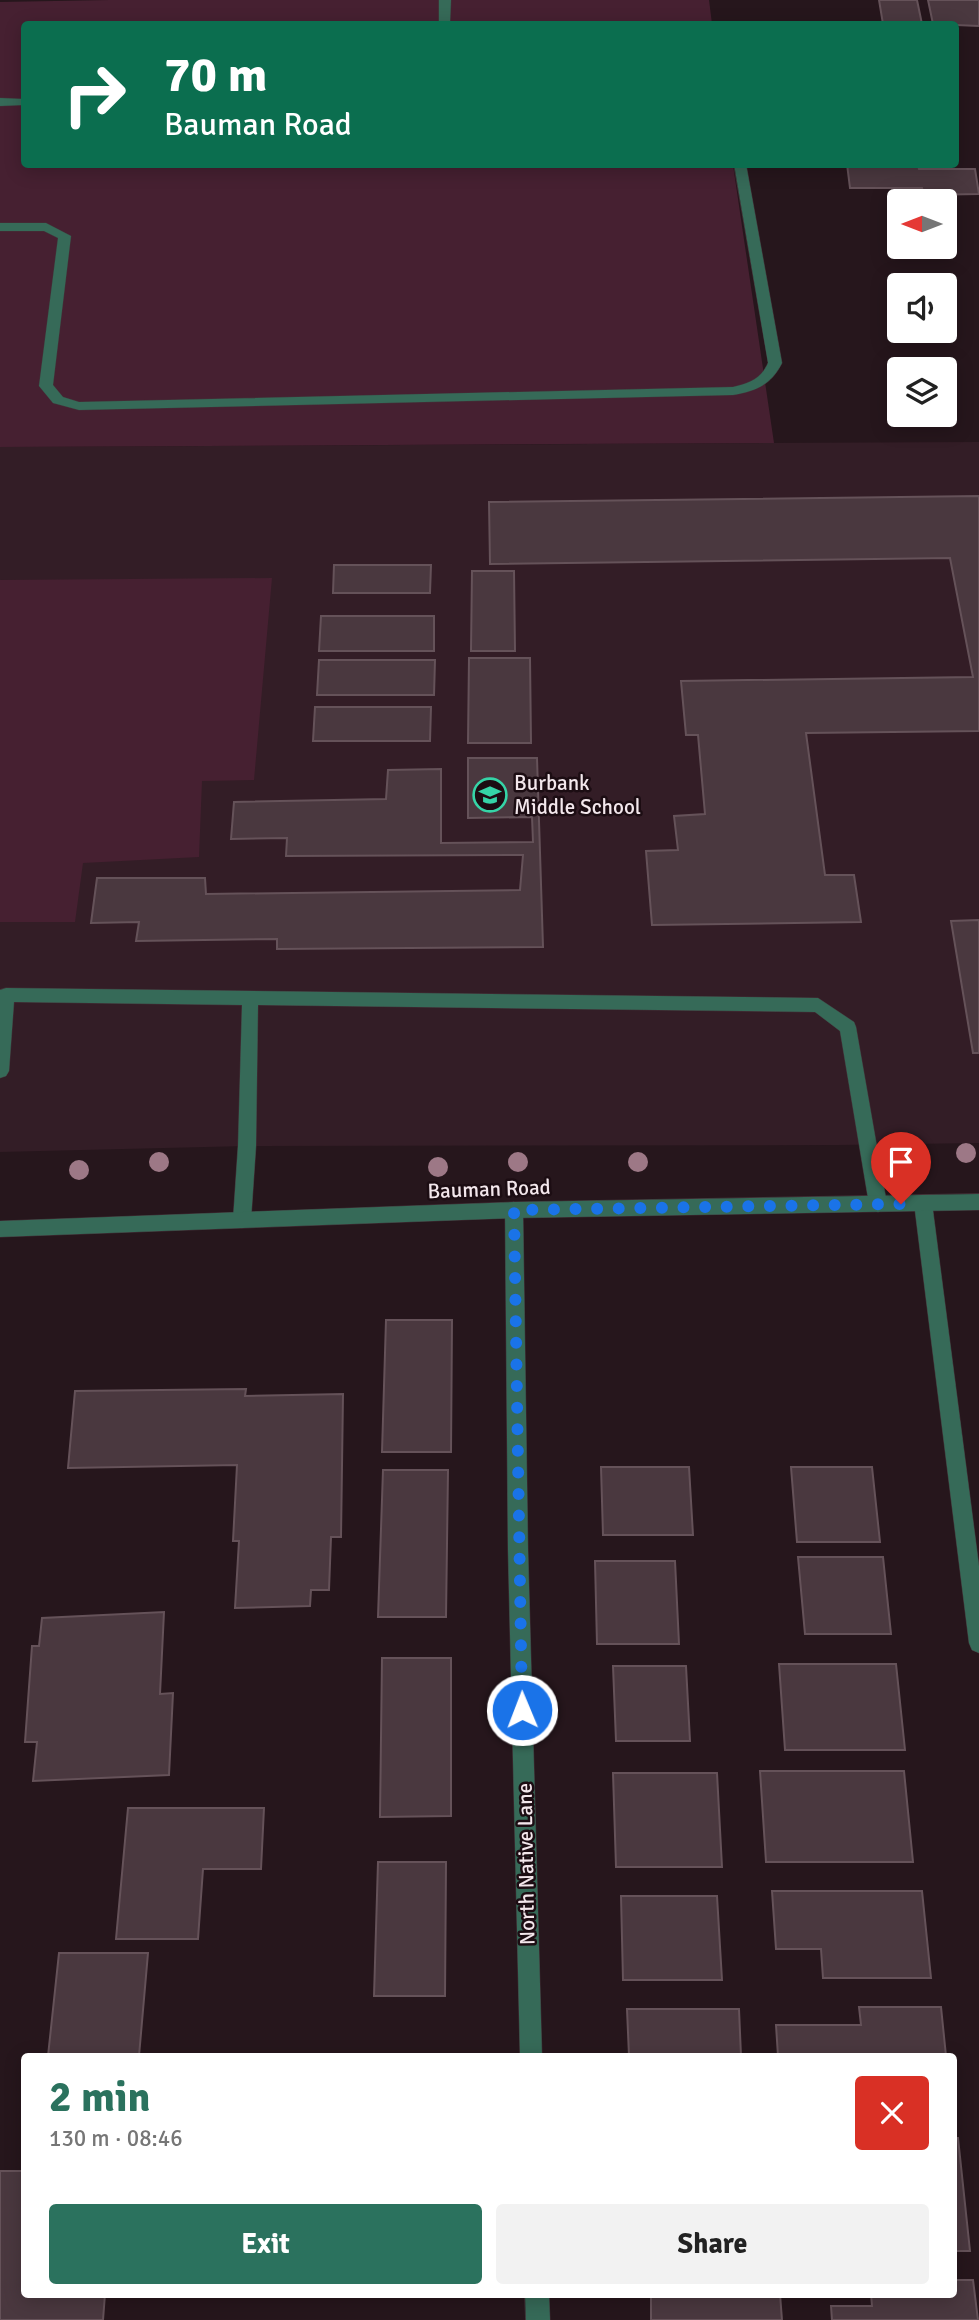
<!DOCTYPE html>
<meta charset="utf-8">
<style>
body{margin:0;font-family:Signika,sans-serif;background:#f2f2f2;color:#222;height:100vh;display:flex;flex-direction:column;font-size:26px;white-space:nowrap}
*{box-sizing:border-box;margin:0}
p{font-size:23px;color:#767676}
.icon{flex:none;width:38px;height:38px;fill:none;stroke:currentColor;stroke-width:2;stroke-linecap:round;stroke-linejoin:round}
.map{position:relative;flex:1;overflow:hidden}
.sheet{position:absolute;left:21px;top:2053px;width:936px;height:245px;display:flex;flex-direction:column;background:#fff;border-radius:7px;box-shadow:0 4px 18px #0003}
.sheet>*{flex:none}
.banner{position:absolute;left:21px;top:21px;width:938px;height:147px;border-radius:7px;box-shadow:0 4px 18px #0003;background:#0b6e4f;color:#fff;overflow:hidden}
.needle{width:46px;rotate:270deg}
.buttons{position:absolute;left:887px;top:189px;display:grid;gap:14px}
.buttons a{display:grid;place-items:center;width:70px;height:70px;border-radius:7px;background:#fff;box-shadow:0 4px 18px #0003;font-size:35px}
.pin{position:absolute;display:grid;place-items:center;width:60px;height:60px;color:#fff;margin:-72px -30px;border-radius:50% 50% 50% 0;rotate:-45deg;box-shadow:0 0 7px #0007}
.pin .icon{rotate:45deg}
.me{position:absolute;width:77px;margin:-38px;rotate:359deg;stroke-linejoin:round;filter:drop-shadow(0 0 5px #0008)}
.turn{display:flex;align-items:center;gap:24px;height:147px;padding:0 28px;font-size:32px}
.turn .icon{width:91px;height:91px;stroke-width:2.5}
.turn b{display:block;font-size:49px;line-height:60px}
.round{display:grid;place-items:center;flex:none;width:74px;height:74px;border-radius:7px;background:#f2f2f2}
.overview{display:flex;align-items:center;justify-content:space-between;height:119px;padding:0 28px}
h1{font-size:42px;font-weight:700;line-height:52px;color:#2b725e}
.cta{display:flex;gap:14px;margin-top:auto;padding:14px 28px}
.cta a{flex:1;height:80px;border-radius:7px;background:#2b725e;color:#fff;font-size:28px;font-weight:700;line-height:80px;text-align:center}
.cta a+a{background:#f2f2f2;color:#222}
.map>svg:first-child{display:block}
.built{fill:#331d26}
.green{fill:#462031}
.building{fill:#4a383f;stroke:#655259;stroke-width:2}
.lines{fill:none;stroke-linecap:round;stroke-linejoin:round}
.service-casing{stroke:#433339;stroke-width:1}
.minor-casing{stroke:#433339;stroke-width:1}
.tertiary-casing{stroke:#433339;stroke-width:1}
.service{fill:#366a58;fill-rule:evenodd}
.minor{fill:#366a58;fill-rule:evenodd}
.tertiary{fill:#366a58;fill-rule:evenodd}
.tree{fill:#9d7886}
.route{stroke:#1a73e8;stroke-width:12;stroke-dasharray:0 21.6}
.labels{text-anchor:middle;dominant-baseline:central;stroke-width:5;stroke-linejoin:round;paint-order:stroke}
.poi-label{font-size:21px;fill:#f3e7ec;stroke:#1c0d13;text-anchor:start}
.street-label{font-size:21px;fill:#f3e7ec;stroke:#1c0d13}
</style>
<div class="map">
<svg width="979" height="2320" viewBox="0 0 979 2320">
<rect width="100%" height="100%" fill="#26161c"/>
<path class="built" d="M979 442V1143L839 1145 247 1146 0 1152V447Z"/>
<g class="green">
<path d="M110 0H709L712 24H24V164L733 165 774 443 0 447V2Z"/>
<path d="M272 578 254 780 202 781 199 857 83 863 75 922H0V580Z"/>
</g>
<g class="building">
<path d="M879 0H917L922 24H883Z"/>
<path d="M928 0H979V26L933 24Z"/>
<path d="M847 164H918L919 169H975L979 194 924 195 922 188H850Z"/>
<path d="M979 496V731L806 733 825 875H854L861 922 652 925 646 851 678 850 674 816 705 814 698 735H686L681 681 973 677 950 558 490 564 489 502Z"/>
<path d="M334 565H431L430 593H333Z"/>
<path d="M472 571H514L515 651H471Z"/>
<path d="M321 616H434V651H319Z"/>
<path d="M469 658H530L531 743H468Z"/>
<path d="M319 660H435L434 695H317Z"/>
<path d="M315 707H431L430 741H313Z"/>
<path d="M468 758H537L543 947 277 949V939L136 941 139 922 91 923 97 878H205L206 894 520 890 523 855 286 856 287 838 231 839 234 802 386 799 388 770 441 769V843L533 842 532 817 468 818Z"/>
<path d="M979 920V1053H973L951 921Z"/>
<path d="M386 1320H452L451 1452H382Z"/>
<path d="M246 1389 245 1396 343 1394 341 1537H331L329 1590H311L310 1606 235 1608 239 1541H233L237 1465 68 1468 75 1391Z"/>
<path d="M601 1467H689L693 1535H603Z"/>
<path d="M791 1467H872L880 1542H797Z"/>
<path d="M383 1470H448L446 1617H378Z"/>
<path d="M798 1557H883L891 1634H805Z"/>
<path d="M595 1561H675L679 1644H597Z"/>
<path d="M164 1612 160 1694 173 1693 169 1775 33 1781 37 1742H25L32 1646H39L42 1618Z"/>
<path d="M382 1658H451V1816L380 1817Z"/>
<path d="M779 1664H896L905 1750H785Z"/>
<path d="M613 1666H686L690 1741H616Z"/>
<path d="M760 1771H904L913 1862H766Z"/>
<path d="M613 1773H717L722 1867H616Z"/>
<path d="M128 1808H264L261 1869H203L198 1939H116Z"/>
<path d="M378 1862H446L445 1996H374Z"/>
<path d="M772 1891H922L931 1978H823L821 1949H776Z"/>
<path d="M621 1896H717L722 1980H623Z"/>
<path d="M59 1953H148L139 2056H48Z"/>
<path d="M859 2007H941L946 2056H778L776 2025H861Z"/>
<path d="M627 2009H739L741 2056H629Z"/>
<path d="M954 2138H958L970 2251H954Z"/>
<path d="M0 2171H24V2294H105L103 2320H0Z"/>
<path d="M954 2280H973L978 2320H832L831 2306H872L871 2294H954Z"/>
<path d="M651 2294H780L782 2320H651Z"/>
</g>
<g class="lines">
<defs>
<g id="service">
<path d="M439 0H451L450 24H439Z"/>
<path d="M0 98 24 99V105L0 106Z"/>
<path d="M734 164H746L782 363C771 385 756 391 733 395L79 410 53 403 39 386 58 238 44 231H0V223H46L71 236 53 385 63 397 79 402 733 387C749 383 761 379 768 363Z"/>
<path d="M6 988 818 998 854 1022 856 1027 887 1204 884 1209 878 1212 872 1209 869 1204 840 1031 815 1012 258 1005 256 1146 251 1220 248 1225 242 1228 236 1225 233 1220 238 1146 242 1005 14 1002 9 1071 6 1076 0 1078V990Z"/>
</g>
<g id="minor">
<path d="M923 1195 929 1198 932 1203 979 1566V1653L972 1650 969 1643 914 1203 917 1198Z"/>
<path d="M514 1202 520 1205 523 1210 528 1550 542 2056H520L508 1550 505 1210 508 1205Z"/>
<path d="M525 2294H549L550 2320H526Z"/>
</g>
<path id="tertiary" d="M979 1194V1210L514 1218 0 1237V1221L514 1202Z"/>
</defs>
<use href="#service" class="service-casing"/>
<use href="#minor" class="minor-casing"/>
<use href="#tertiary" class="tertiary-casing"/>
<use href="#service" class="service"/>
<use href="#minor" class="minor"/>
<use href="#tertiary" class="tertiary"/>
</g>
<g class="tree">
<circle cx="966" cy="1153" r="10"/>
<circle cx="159" cy="1162" r="10"/>
<circle cx="518" cy="1162" r="10"/>
<circle cx="638" cy="1162" r="10"/>
<circle cx="438" cy="1167" r="10"/>
<circle cx="79" cy="1170" r="10"/>
</g>
<g class="lines">
<path class="route" d="M522 1710 514 1210 901 1204"/>
</g>
<defs>
<symbol id="school-ring" viewBox="-11 -11 22 22"><circle r="9.5" fill="#1c0d13" stroke="#35d4a7" stroke-width="1.5"/><path d="M0-5L7-2L0 1L-7-2ZM-4 1L0 2.5L4 1V4Q0 6-4 4Z" fill="#35d4a7"/></symbol>
</defs>
<g fill-rule="evenodd">
<use href="#school-ring" x="471" y="776" width="38" height="38"/>
</g>
<g class="labels">
<g class="poi-label">
<text x="514" y="783">Burbank<tspan x="514" dy="24">Middle School</tspan></text>
</g>
<g class="street-label">
<text transform="translate(489 1189) rotate(-2)">Bauman Road</text>
<text transform="translate(526 1864) rotate(-91)">North Native Lane</text>
</g>
</g>
</svg>
<div class="buttons">
<a><svg class="needle" viewBox="-14 -14 28 28"><path d="M0-13l5 13h-10z" fill="#e53935"/><path d="M0 13l5-13h-10z" fill="#767676"/></svg></a>
<a><svg class="icon" aria-label="sound" viewBox="0 0 24 24"><path d="M4 9h4l5-4v14l-5-4H4zM17 9q2 3 0 6"/></svg></a>
<a><svg class="icon" aria-label="layers" viewBox="0 0 24 24"><path d="M12 4l9 5-9 5-9-5zM3 14l9 5 9-5"/></svg></a>
</div>
<div class="pin" style="left:901px;top:1204px;background:#d93025"><svg class="icon" aria-label="arrive" viewBox="0 0 24 24"><path d="M6 21V4h12l-3 4 3 4H6"/></svg></div>
<svg class="me" style="left:522px;top:1710px" viewBox="-20 -20 40 40"><circle r="17" fill="#1a73e8" stroke="#fff" stroke-width="3"/><path d="M0-11L8 9 0 5-8 9z" fill="#fff"/></svg>
<div class="banner">
<div class="turn"><svg class="icon" aria-label="right" viewBox="0 0 24 24"><path d="M7 20v-9h11M14 6l5 5-5 5"/></svg><div><b>70 m</b>Bauman Road</div></div>
</div>
<section class="sheet">
<div class="overview"><div><h1>2 min</h1><p>130 m · 08:46</p></div><a class="round" style="background:#d93025;color:#fff"><svg class="icon" aria-label="close" viewBox="0 0 24 24"><path d="M6 6l12 12M18 6L6 18"/></svg></a></div>
<div class="cta"><a>Exit</a><a>Share</a></div>
</section>
</div>
